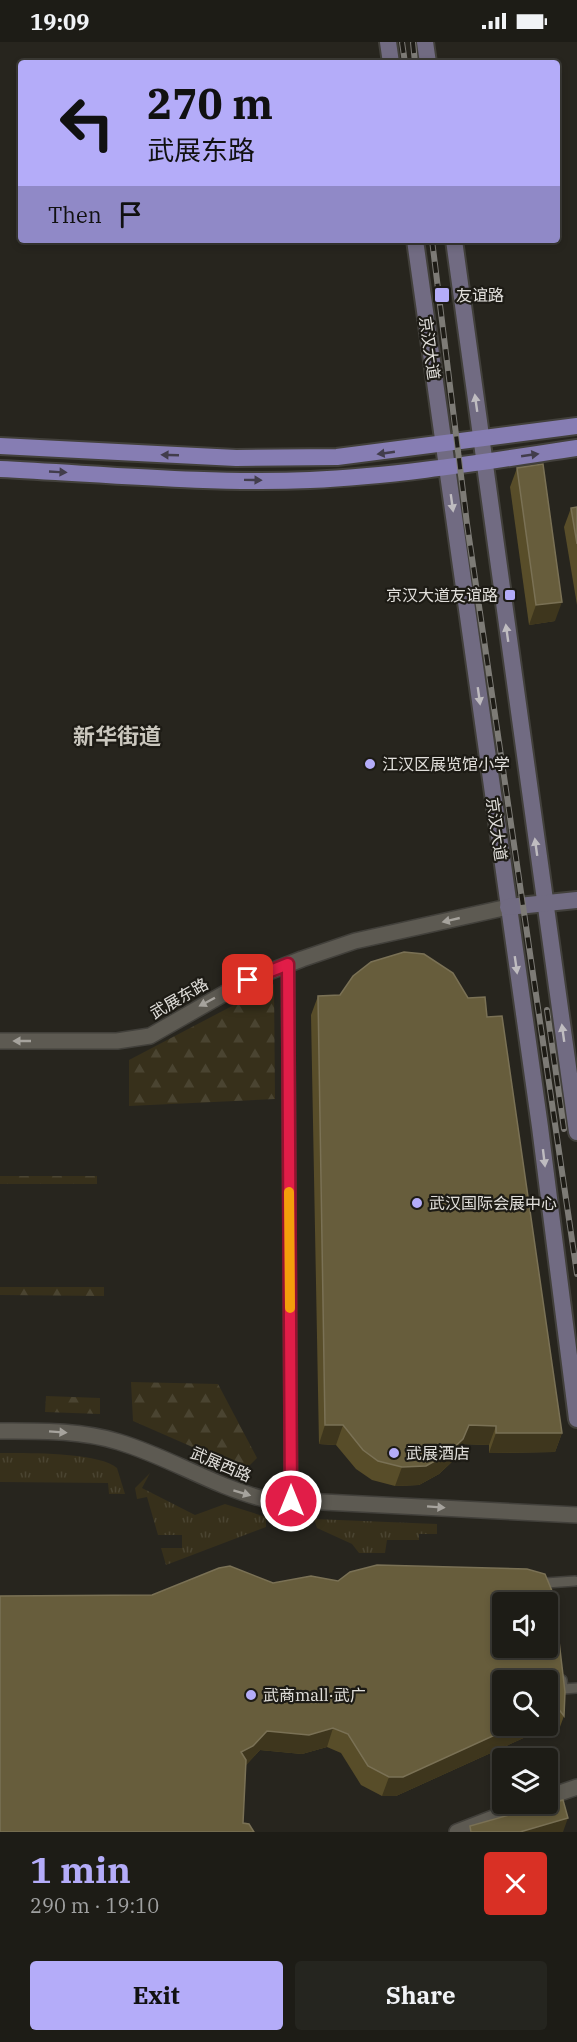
<!DOCTYPE html>
<meta charset="utf-8">
<style>
body{margin:0;font-family:"IBM Plex Serif","Noto Sans SC",serif;background:#25251f;color:#f1f3f6;height:100vh;display:flex;flex-direction:column;font-size:22px;white-space:nowrap}
*{box-sizing:border-box;margin:0}
p{font-size:20px;color:#a0a1a1}
.icon{flex:none;width:33px;height:33px;fill:none;stroke:currentColor;stroke-width:2;stroke-linecap:round;stroke-linejoin:round}
.map{position:relative;height:1790px;overflow:hidden}
.panel{display:flex;flex-direction:column;background:#1d1c16;flex:1}
.panel>*{flex:none}
.hud{position:absolute;left:18px;top:18px;width:542px;height:183px;border-radius:6px;box-shadow:0 3px 9px #0003,0 0 0 2px #3b3a35;background:#b4acf9;color:#111;overflow:hidden}
.controls{position:absolute;left:492px;top:1550px;display:grid;gap:12px}
.controls a{display:grid;place-items:center;width:66px;height:66px;border-radius:6px;background:#1d1c16;box-shadow:0 3px 9px #0003,0 0 0 2px #3b3a35;font-size:30px}
.pin{position:absolute;display:grid;place-items:center;width:51px;height:51px;color:#fff;margin:-26px;border-radius:12px;box-shadow:0 3px 9px #0006}
.me{position:absolute;width:66px;margin:-33px;rotate:0deg;stroke-linejoin:round;filter:drop-shadow(0 0 4px #0008)}
.turn{display:flex;align-items:center;gap:21px;height:126px;padding:0 30px;font-size:27px}
.turn .icon{width:78px;height:78px;stroke-width:2.5}
.turn b{display:block;font-size:42px;line-height:51px}
.then{display:flex;align-items:center;height:57px;padding:0 30px;background:#0003;gap:12px;font-size:22px}
.round{display:grid;place-items:center;flex:none;width:63px;height:63px;border-radius:6px;background:#25251f}
.headline{display:flex;align-items:center;justify-content:space-between;height:102px;padding:0 30px}
h1{font-size:36px;font-weight:800;line-height:45px;color:#b4acf9}
.primary-button{display:flex;gap:12px;margin-top:auto;padding:12px 30px}
.primary-button a{flex:1;height:69px;border-radius:6px;background:#b4acf9;color:#111;font-size:24px;font-weight:800;line-height:69px;text-align:center}
.primary-button a+a{background:#25251f;color:#f1f3f6}
.status{display:flex;justify-content:space-between;align-items:center;height:42px;padding:0 30px;background:#1d1c16;direction:ltr}
.status svg{height:16px;fill:currentColor}
.map>svg:first-child{display:block}
.grass{fill:url(#grass-tufts)}
.forest{fill:url(#forest-firs)}
.lines{fill:none;stroke-linecap:round;stroke-linejoin:round}
.pedestrian-casing{stroke:#42403b;stroke-width:12}
.minor-casing{stroke:#42403b;stroke-width:15}
.tertiary-casing{stroke:#42403b;stroke-width:18}
.secondary-casing{stroke:#42403b;stroke-width:20}
.primary-casing{stroke:#42403b;stroke-width:20}
.pedestrian{stroke:#5d5a52;stroke-width:9}
.minor{stroke:#5d5a52;stroke-width:12}
.tertiary{stroke:#5d5a52;stroke-width:15}
.secondary{stroke:#716b82;stroke-width:16}
.primary{stroke:#867db3;stroke-width:16}
.rail-casing{stroke:#7d7b76;stroke-width:6}
.rail{stroke:#1d1b15;stroke-width:4;stroke-dasharray:11;stroke-linecap:butt}
.wall{fill:#584d29}
.shaded-wall{fill:#3e361d}
.building{fill:#675d3c;stroke:#7a7155;stroke-width:1.5;fill-rule:evenodd}
.oneway{fill:#bfbcc0}
.oneway2{fill:#423d4c}
.oneway3{fill:#a6a39d}
.route-casing{stroke:#92132f;stroke-width:15}
.route{stroke:#e11d48;stroke-width:10}
.slow{stroke:#f59e0b;stroke-width:10}
.poi-dot{fill:#b4acf9;stroke:#1d1b15;stroke-width:2}
.labels{text-anchor:middle;dominant-baseline:central;stroke-width:4.5;stroke-linejoin:round;paint-order:stroke}
.poi-label{font-size:16px;fill:#e1dfdb;stroke:#1d1b15;text-anchor:start}
.street-label{font-size:16px;fill:#e1dfdb;stroke:#1d1b15}
.district-label{font-size:22px;font-weight:bold;fill:#cac7be;stroke:#1d1b15}
</style>
<div class="status"><b>19:09</b><svg viewBox="0 0 49 12"><path d="M0 12V9h3v3zM5 12V6h3v6zM10 12V3h3v9zM15 12V0h3v12zM26 1h20v11H26zM47 4h2v5h-2z"/></svg></div>
<div class="map">
<svg width="577" height="1790" viewBox="0 0 577 1790">
<defs>
<pattern id="grass-tufts" width="24" height="20" patternUnits="userSpaceOnUse" patternTransform="scale(1.5)"><rect width="24" height="20" fill="#37301b"/><path d="M3 7l-1-3M5 7V3M7 7l1-3M15 17l-1-3M17 17v-4M19 17l1-3" fill="none" stroke="#4a4431"/></pattern>
<pattern id="forest-firs" width="22" height="20" patternUnits="userSpaceOnUse" patternTransform="scale(1.5)"><rect width="22" height="20" fill="#37301b"/><path d="M5 1l3.5 6h-7zM16 11l3.5 6h-7z" fill="#4a4431"/></pattern>
</defs>
<rect width="100%" height="100%" fill="#27251e"/>
<g class="grass">
<path d="M0 1411C26 1411 99 1410 117 1426L125 1452H109L108 1441 0 1440Z"/>
<path d="M150 1431 142 1446 195 1473 225 1462 266 1475V1485L166 1523 161 1506H182V1493H158L147 1455 137 1457 135 1446Z"/>
<path d="M314 1477 437 1482V1492H419V1498H387L385 1511H359L352 1502 317 1486Z"/>
</g>
<g class="forest">
<path d="M274 942 275 1057 129 1064V1018Z"/>
<rect x="0" y="1134" width="97" height="8"/>
<path d="M0 1245H104V1254L0 1253Z"/>
<path d="M131 1340 218 1342 257 1416 245 1428 133 1379Z"/>
<path d="M46 1354 100 1356V1372L45 1370Z"/>
</g>
<g class="lines">
<defs>
<g id="pedestrian">
<path d="M546 1541 575 1539"/>
<path d="M562 1638 563 1647 577 1646"/>
</g>
<path id="minor" d="M288 922 291 1459"/>
<g id="tertiary">
<path d="M0 999H117L150 994 248 938 302 917 355 899 508 865"/>
<path d="M0 1389C40 1389 80 1388 119 1400 169 1415 213 1444 264 1457L577 1473"/>
<path d="M548 1755 577 1745"/>
<path d="M457 1790 532 1761"/>
</g>
<g id="secondary">
<path d="M388 0 391 21"/>
<path d="M425 0 428 21"/>
<path d="M415 198 540 1085 577 1377"/>
<path d="M454 198 577 1090"/>
<path d="M508 865 577 858"/>
</g>
<g id="primary">
<path d="M0 404 236 416 337 415 577 384"/>
<path d="M0 427C103 432 207 442 310 438 399 434 489 419 577 406"/>
</g>
</defs>
<use href="#pedestrian" class="pedestrian-casing"/>
<use href="#minor" class="minor-casing"/>
<use href="#tertiary" class="tertiary-casing"/>
<use href="#secondary" class="secondary-casing"/>
<use href="#primary" class="primary-casing"/>
<use href="#pedestrian" class="pedestrian"/>
<use href="#minor" class="minor"/>
<use href="#tertiary" class="tertiary"/>
<use href="#secondary" class="secondary"/>
<use href="#primary" class="primary"/>
<defs>
<g id="rail">
<path d="M402 0 405 21"/>
<path d="M413 0 415 21"/>
<path d="M432 198 467 482 577 1232"/>
<path d="M547 968 564 1087"/>
</g>
</defs>
<use href="#rail" class="rail-casing"/>
<use href="#rail" class="rail"/>
</g>
<g class="wall">
<path d="M517 426 555 579 529 583 510 445Z"/>
<path d="M577 465V563L564 485 571 466Z"/>
<path d="M318 954 468 956 487 975 562 1391 555 1410 489 1411V1403L462 1402 456 1416 439 1432 419 1443 395 1444 372 1438 356 1427 336 1403 319 1402 311 973Z"/>
<path d="M527 1527 564 1674 557 1693 550 1684 396 1754H382L361 1743 341 1711 327 1705 302 1712 260 1708 246 1723 243 1781 0 1790 152 1553 273 1541 338 1539Z"/>
</g>
<g class="shaded-wall">
<path d="M562 560 555 579 529 583 536 563Z"/>
<path d="M325 1383H343L336 1403 319 1402Z"/>
<path d="M469 1383 496 1384 489 1403 462 1402 456 1416 439 1432 419 1443 395 1444 402 1425Z"/>
<path d="M496 1391H562L555 1410 489 1411Z"/>
<path d="M557 1665 550 1684 396 1754H382L389 1735 517 1683H548V1669Z"/>
<path d="M333 1686 327 1705 302 1712 260 1708 246 1723 241 1710 267 1689Z"/>
<path d="M568 1776 563 1790H520Z"/>
</g>
<g class="building">
<path d="M543 422 562 560 536 563 517 426Z"/>
<path d="M577 465V502L571 466Z"/>
<path d="M404 910 424 912 453 931 468 956 485 955 487 975 502 974 562 1391H496V1384L469 1383 463 1397 446 1413 426 1424 402 1425 378 1419 363 1408 343 1383H325L318 954 340 953 353 934 371 920Z"/>
<path d="M377 1523 527 1527 545 1532 552 1549 559 1599 565 1650 564 1674 557 1665 548 1669V1638H502V1683H517L403 1735H389L368 1724 348 1692 333 1686 309 1693 267 1689 253 1704 241 1710 246 1718 243 1781 249 1782 254 1790H0V1554L152 1553 219 1526 230 1524 273 1541 311 1534 338 1539 350 1530ZM502 1560H548V1605H502Z"/>
<path d="M563 1758 568 1776 520 1790H471L470 1784Z"/>
</g>
<defs><path id="oneway-solid" d="M-6-.8H1V-3.2L6.5 0L1 3.2V.8H-6Z" transform="scale(1.5)"/></defs>
<g class="oneway">
<use href="#oneway-solid" transform="translate(476 361) rotate(-98)"/>
<use href="#oneway-solid" transform="translate(452 461) rotate(82)"/>
<use href="#oneway-solid" transform="translate(507 591) rotate(-98)"/>
<use href="#oneway-solid" transform="translate(479 654) rotate(82)"/>
<use href="#oneway-solid" transform="translate(536 805) rotate(-98)"/>
<use href="#oneway-solid" transform="translate(516 923) rotate(82)"/>
<use href="#oneway-solid" transform="translate(563 991) rotate(-98)"/>
<use href="#oneway-solid" transform="translate(544 1116) rotate(83)"/>
</g>
<g class="oneway2">
<use href="#oneway-solid" transform="translate(386 411) rotate(172)"/>
<use href="#oneway-solid" transform="translate(170 413) rotate(-178)"/>
<use href="#oneway-solid" transform="translate(530 413) rotate(-8)"/>
<use href="#oneway-solid" transform="translate(58 430) rotate(3)"/>
<use href="#oneway-solid" transform="translate(253 438) rotate(1)"/>
</g>
<g class="oneway3">
<use href="#oneway-solid" transform="translate(451 878) rotate(167)"/>
<use href="#oneway-solid" transform="translate(207 960) rotate(152)"/>
<use href="#oneway-solid" transform="translate(22 999) rotate(-180)"/>
<use href="#oneway-solid" transform="translate(58 1390) rotate(4)"/>
<use href="#oneway-solid" transform="translate(242 1451) rotate(17)"/>
<use href="#oneway-solid" transform="translate(436 1465) rotate(4)"/>
</g>
<g class="lines">
<defs>
<path id="route" d="M248 938 288 922 291 1459"/>
</defs>
<use href="#route" class="route-casing"/>
<use href="#route" class="route"/>
<path class="slow" d="M289 1150 290 1266"/>
</g>
<g class="poi-dot">
<rect x="434" y="245" width="16" height="16" rx="3"/>
<rect x="504" y="547" width="12" height="12" rx="3"/>
<circle cx="370" cy="722" r="6"/>
<circle cx="417" cy="1161" r="6"/>
<circle cx="394" cy="1411" r="6"/>
<circle cx="251" cy="1653" r="6"/>
</g>
<g class="labels">
<g class="poi-label">
<text x="456" y="253">友谊路</text>
<text x="498" y="553" text-anchor="end">京汉大道友谊路</text>
<text x="382" y="722">江汉区展览馆小学</text>
<text x="429" y="1161">武汉国际会展中心</text>
<text x="406" y="1411">武展酒店</text>
<text x="263" y="1653">武商mall·武广</text>
</g>
<g class="street-label">
<text transform="translate(430 306) rotate(82)">京汉大道</text>
<text transform="translate(497 787) rotate(82)">京汉大道</text>
<text transform="translate(179 956) rotate(-30)">武展东路</text>
<text transform="translate(221 1422) rotate(23)">武展西路</text>
</g>
<g class="district-label">
<text x="117" y="693">新华街道</text>
</g>
</g>
</svg>
<div class="controls">
<a><svg class="icon" aria-label="sound" viewBox="0 0 24 24"><path d="M4 9h4l5-4v14l-5-4H4zM17 9q2 3 0 6"/></svg></a>
<a><svg class="icon" aria-label="search" viewBox="0 0 24 24"><circle cx="10" cy="10" r="6"/><path d="M15 15l6 6"/></svg></a>
<a><svg class="icon" aria-label="layers" viewBox="0 0 24 24"><path d="M12 4l9 5-9 5-9-5zM3 14l9 5 9-5"/></svg></a>
</div>
<div class="pin" style="left:248px;top:938px;background:#d93025"><svg class="icon" aria-label="arrive" viewBox="0 0 24 24"><path d="M6 21V4h12l-3 4 3 4H6"/></svg></div>
<svg class="me" style="left:291px;top:1459px" viewBox="-20 -20 40 40"><circle r="17" fill="#e11d48" stroke="#fff" stroke-width="3"/><path d="M0-11L8 9 0 5-8 9z" fill="#fff"/></svg>
<div class="hud">
<div class="turn"><svg class="icon" aria-label="left" viewBox="0 0 24 24"><path d="M17 20v-9H6M10 6l-5 5 5 5"/></svg><div><b>270 m</b>武展东路</div></div>
<div class="then">Then<svg class="icon" aria-label="arrive" viewBox="0 0 24 24"><path d="M6 21V4h12l-3 4 3 4H6"/></svg></div>
</div>
</div>
<section class="panel">
<div class="headline"><div><h1>1 min</h1><p>290 m · 19:10</p></div><a class="round" style="background:#d93025;color:#fff"><svg class="icon" aria-label="close" viewBox="0 0 24 24"><path d="M6 6l12 12M18 6L6 18"/></svg></a></div>
<div class="primary-button"><a>Exit</a><a>Share</a></div>
</section>
